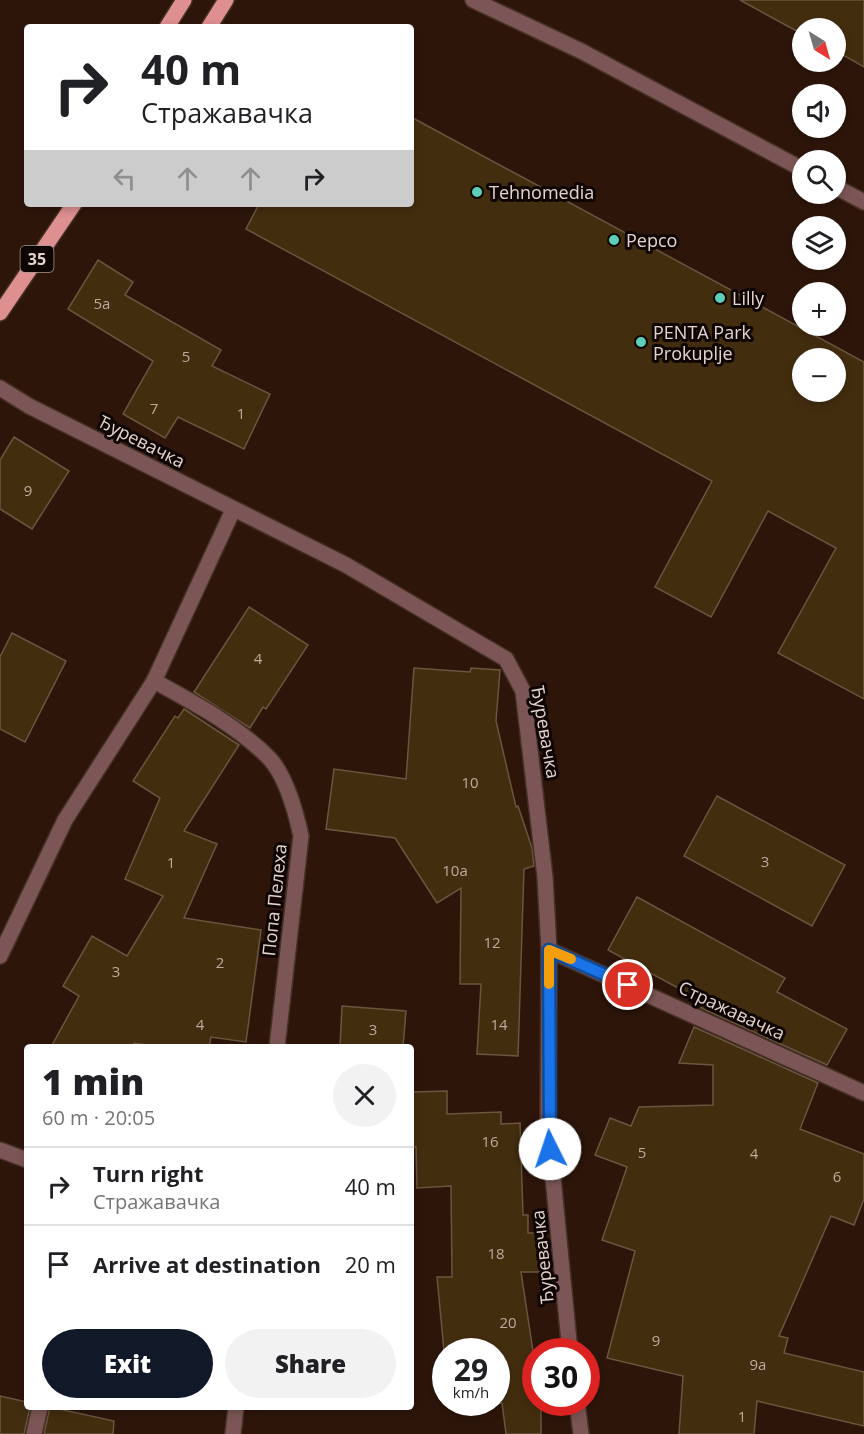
<!DOCTYPE html>
<meta charset="utf-8">
<style>
body{margin:0;font-family:"Open Sans",sans-serif;background:#f2f2f2;color:#202124;height:100vh;display:flex;flex-direction:column;font-size:22px;white-space:nowrap}
*{box-sizing:border-box;margin:0}
p{font-size:20px;color:#757577}
.icon{flex:none;width:33px;height:33px;fill:none;stroke:currentColor;stroke-width:2;stroke-linecap:round;stroke-linejoin:round}
.map{position:relative;flex:1;overflow:hidden}
.side{position:absolute;left:24px;top:1044px;width:390px;height:366px;display:flex;flex-direction:column;background:#fff;border-radius:6px;box-shadow:0 3px 9px #0003}
.side>*{flex:none}
.guide{position:absolute;left:24px;top:24px;width:390px;height:183px;border-radius:6px;box-shadow:0 3px 9px #0003;background:#fff;color:#202124;overflow:hidden}
.needle{width:39px;rotate:143deg}
.tools{position:absolute;left:792px;top:18px;display:grid;gap:12px}
.tools a{display:grid;place-items:center;width:54px;height:54px;border-radius:50%;background:#fff;box-shadow:0 3px 9px #0003;font-size:30px}
.speed{position:absolute;left:432px;top:1338px;display:flex;gap:12px;font-size:30px;font-weight:700;text-align:center}
.speed>*{display:grid;place-content:center;width:78px;height:78px;border-radius:50%;background:#fff;box-shadow:0 3px 9px #0003;line-height:1}
.speed small{font-size:15px;font-weight:400}
.speed .limit{border:9px solid #d22;background:#fff;color:#111}
.pin{position:absolute;display:grid;place-items:center;width:51px;height:51px;color:#fff;margin:-26px;border:3px solid #fff;border-radius:50%;box-shadow:0 2px 6px #0007}
.me{position:absolute;width:66px;margin:-33px;rotate:356deg;stroke-linejoin:round;filter:drop-shadow(0 0 4px #0008)}
.turn{display:flex;align-items:center;gap:21px;height:126px;padding:0 18px;font-size:27px}
.turn .icon{width:78px;height:78px;stroke-width:2.5}
.turn b{display:block;font-size:42px;line-height:51px}
.lanes{display:flex;align-items:center;height:57px;padding:0 18px;background:#0003;justify-content:center;gap:30px;direction:ltr}
.lanes .off{opacity:.35}
.round{display:grid;place-items:center;flex:none;width:63px;height:63px;border-radius:32px;background:#f2f2f2}
.head{display:flex;align-items:center;justify-content:space-between;height:102px;padding:0 18px}
h1{font-size:36px;font-weight:800;line-height:45px}
.cta{display:flex;gap:12px;margin-top:auto;padding:12px 18px}
.cta a{flex:1;height:69px;border-radius:36px;background:#111827;color:#fff;font-size:24px;font-weight:800;line-height:69px;text-align:center}
.cta a+a{background:#f2f2f2;color:#202124}
ul{padding:0;list-style:none}
li{display:flex;align-items:center;gap:18px;height:78px;padding:0 18px;border-top:2px solid #e0e0e0}
li div{flex:1}
li b{display:block;font-size:22px}
li em{font-style:normal}
.map>svg:first-child{display:block}
.building{fill:#432d0f;stroke:#69563f;stroke-width:1.5;fill-rule:evenodd}
.lines{fill:none;stroke-linecap:round;stroke-linejoin:round}
.minor-casing{stroke:#473025;stroke-width:18}
.primary-casing{stroke:#473025;stroke-width:18}
.minor{stroke:#7c5656;stroke-width:15}
.primary{stroke:#de8f90;stroke-width:15}
.route-casing{stroke:#114b97;stroke-width:15}
.route{stroke:#1a73e8;stroke-width:10}
.slow{stroke:#f59e0b;stroke-width:10}
.poi-dot{fill:#5eceb8;stroke:#0e0502;stroke-width:2}
.labels{text-anchor:middle;dominant-baseline:central;stroke-width:6;stroke-linejoin:round;paint-order:stroke}
.number-label{font-size:15px;fill:#bcaa9e}
.shield{fill:#0e0502;stroke:#a49690;stroke-width:1.5}
.shield-label{font-size:16px;font-weight:bold;fill:#e5d4cd}
.poi-label{font-size:18px;fill:#e5d4cd;stroke:#0e0502;text-anchor:start}
.street-label{font-size:18px;fill:#e5d4cd;stroke:#0e0502}
</style>
<div class="map">
<svg width="864" height="1434" viewBox="0 0 864 1434">
<rect width="100%" height="100%" fill="#2d150a"/>
<g class="building">
<path d="M740 0H864V67L836 51V28H802V34Z"/>
<path d="M411 117 864 362V699L778 653 836 548 768 511 711 617 655 587 712 481 246 229 259 204H411ZM802 358H836V392H802Z"/>
<path d="M98 260 133 282 125 295 221 350 212 366 270 394 244 449 178 417 165 438 123 414 153 361 68 309Z"/>
<path d="M14 437 69 471 32 529 0 509V460Z"/>
<path d="M249 607 308 645 266 709 263 707 250 728 194 692Z"/>
<path d="M12 633 66 661 25 742 0 729V657Z"/>
<path d="M414 668 470 672 471 668 500 670 496 721 516 807 518 806 532 848 534 866 524 869 518 1056 477 1054 481 984H460L461 888 437 903 395 838 326 829 334 769 406 779Z"/>
<path d="M184 709 239 745 184 831 217 844 184 918 261 930 246 1042 211 1037 209 1047H161L134 1043 132 1047H51L79 996 63 986 92 936 127 956 163 896 125 879 160 798 133 781 175 716 178 718Z"/>
<path d="M717 796 845 865 812 926 684 856Z"/>
<path d="M637 897 785 978 777 992 847 1029 827 1065 701 1008 704 1002 608 950Z"/>
<path d="M342 1006 406 1011 403 1047H340Z"/>
<path d="M694 1027 818 1083 800 1129 864 1154V1199L854 1225 831 1216 779 1336 788 1338 784 1353 864 1372V1426L757 1401 754 1434H679L683 1376 607 1358 635 1251 602 1240 627 1167 595 1155 610 1118 631 1126 639 1107 713 1105V1065L679 1063Z"/>
<path d="M447 1091V1114L501 1112V1124L520 1123 523 1215H528V1233H540V1272H521L536 1371V1404H541V1434H506L502 1403 449 1408 448 1402H496V1352H446V1372L437 1277H452L451 1186 417 1188 416 1147H411V1092Z"/>
<path d="M0 1396 27 1402V1407H30L24 1434H0Z"/>
<path d="M50 1407 114 1421 113 1434H44Z"/>
</g>
<g class="lines">
<defs>
<g id="minor">
<path d="M473 0 581 51 802 169"/>
<path d="M836 187 864 202"/>
<path d="M0 388 29 406 346 565 506 659 523 691 545 877 549 950 548 1126 570 1352"/>
<path d="M154 681C194 703 238 726 270 759 286 777 296 813 301 836L277 1047"/>
<path d="M549 950 864 1093"/>
<path d="M0 956 65 820 154 681 233 510"/>
<path d="M0 1150 27 1160"/>
<path d="M577 1402 581 1434"/>
<path d="M34 1434 40 1407"/>
<path d="M233 1434 236 1407"/>
</g>
<g id="primary">
<path d="M167 27 184 0"/>
<path d="M209 27 226 0"/>
<path d="M0 313 74 204"/>
</g>
</defs>
<use href="#minor" class="minor-casing"/>
<use href="#primary" class="primary-casing"/>
<use href="#minor" class="minor"/>
<use href="#primary" class="primary"/>
</g>
<g class="lines">
<defs>
<path id="route" d="M550 1149 549 950 628 985"/>
</defs>
<use href="#route" class="route-casing"/>
<use href="#route" class="route"/>
<path class="slow" d="M549 984V950L571 959"/>
</g>
<g class="poi-dot">
<circle cx="477" cy="192" r="6"/>
<circle cx="614" cy="240" r="6"/>
<circle cx="720" cy="298" r="6"/>
<circle cx="641" cy="342" r="6"/>
</g>
<g class="labels">
<g class="number-label">
<text x="102" y="303">5a</text>
<text x="186" y="356">5</text>
<text x="154" y="408">7</text>
<text x="241" y="413">1</text>
<text x="28" y="490">9</text>
<text x="258" y="658">4</text>
<text x="470" y="782">10</text>
<text x="765" y="861">3</text>
<text x="171" y="862">1</text>
<text x="455" y="870">10a</text>
<text x="492" y="942">12</text>
<text x="220" y="962">2</text>
<text x="116" y="971">3</text>
<text x="200" y="1024">4</text>
<text x="499" y="1024">14</text>
<text x="373" y="1029">3</text>
<text x="490" y="1141">16</text>
<text x="642" y="1152">5</text>
<text x="754" y="1153">4</text>
<text x="837" y="1176">6</text>
<text x="496" y="1253">18</text>
<text x="508" y="1322">20</text>
<text x="656" y="1340">9</text>
<text x="758" y="1364">9a</text>
<text x="742" y="1416">1</text>
</g>
<rect class="shield" x="20.5" y="246" width="33" height="26" rx="4.5"/>
<g class="shield-label">
<text x="37" y="259">35</text>
</g>
<g class="poi-label">
<text x="489" y="192">Tehnomedia</text>
<text x="626" y="240">Pepco</text>
<text x="732" y="298">Lilly</text>
<text x="653" y="332">PENTA Park<tspan x="653" dy="21">Prokuplje</tspan></text>
</g>
<g class="street-label">
<text transform="translate(142 441) rotate(27)">Ђуревачка</text>
<text transform="translate(546 732) rotate(80)">Ђуревачка</text>
<text transform="translate(274 900) rotate(-84)">Попа Пелеха</text>
<text transform="translate(732 1010) rotate(25)">Стражавачка</text>
<text transform="translate(542 1257) rotate(-96)">Ђуревачка</text>
</g>
</g>
</svg>
<div class="tools">
<a><svg class="needle" viewBox="-14 -14 28 28"><path d="M0-13l5 13h-10z" fill="#e53935"/><path d="M0 13l5-13h-10z" fill="#757577"/></svg></a>
<a><svg class="icon" aria-label="sound" viewBox="0 0 24 24"><path d="M4 9h4l5-4v14l-5-4H4zM17 9q2 3 0 6"/></svg></a>
<a><svg class="icon" aria-label="search" viewBox="0 0 24 24"><circle cx="10" cy="10" r="6"/><path d="M15 15l6 6"/></svg></a>
<a><svg class="icon" aria-label="layers" viewBox="0 0 24 24"><path d="M12 4l9 5-9 5-9-5zM3 14l9 5 9-5"/></svg></a>
<a>+</a>
<a>−</a>
</div>
<div class="speed"><div>29<small>km/h</small></div><div class="limit">30</div></div>
<div class="pin" style="left:628px;top:985px;background:#d93025"><svg class="icon" aria-label="arrive" viewBox="0 0 24 24"><path d="M6 21V4h12l-3 4 3 4H6"/></svg></div>
<svg class="me" style="left:550px;top:1149px" viewBox="-20 -20 40 40"><circle r="19" fill="#fff"/><path d="M0-13L10 11 0 6-10 11z" fill="#1a73e8"/></svg>
<div class="guide">
<div class="turn"><svg class="icon" aria-label="right" viewBox="0 0 24 24"><path d="M7 20v-9h11M14 6l5 5-5 5"/></svg><div><b>40 m</b>Стражавачка</div></div>
<div class="lanes"><svg class="icon off" aria-label="left" viewBox="0 0 24 24"><path d="M17 20v-9H6M10 6l-5 5 5 5"/></svg><svg class="icon off" aria-label="ahead" viewBox="0 0 24 24"><path d="M12 20V5M6 11l6-6 6 6"/></svg><svg class="icon off" aria-label="ahead" viewBox="0 0 24 24"><path d="M12 20V5M6 11l6-6 6 6"/></svg><svg class="icon" aria-label="right" viewBox="0 0 24 24"><path d="M7 20v-9h11M14 6l5 5-5 5"/></svg></div>
</div>
<section class="side">
<div class="head"><div><h1>1 min</h1><p>60 m · 20:05</p></div><a class="round"><svg class="icon" aria-label="close" viewBox="0 0 24 24"><path d="M6 6l12 12M18 6L6 18"/></svg></a></div>
<ul>
<li><svg class="icon" aria-label="right" viewBox="0 0 24 24"><path d="M7 20v-9h11M14 6l5 5-5 5"/></svg><div><b>Turn right</b><p>Стражавачка</p></div><em>40 m</em></li>
<li><svg class="icon" aria-label="arrive" viewBox="0 0 24 24"><path d="M6 21V4h12l-3 4 3 4H6"/></svg><div><b>Arrive at destination</b></div><em>20 m</em></li>
</ul>
<div class="cta"><a>Exit</a><a>Share</a></div>
</section>
</div>
